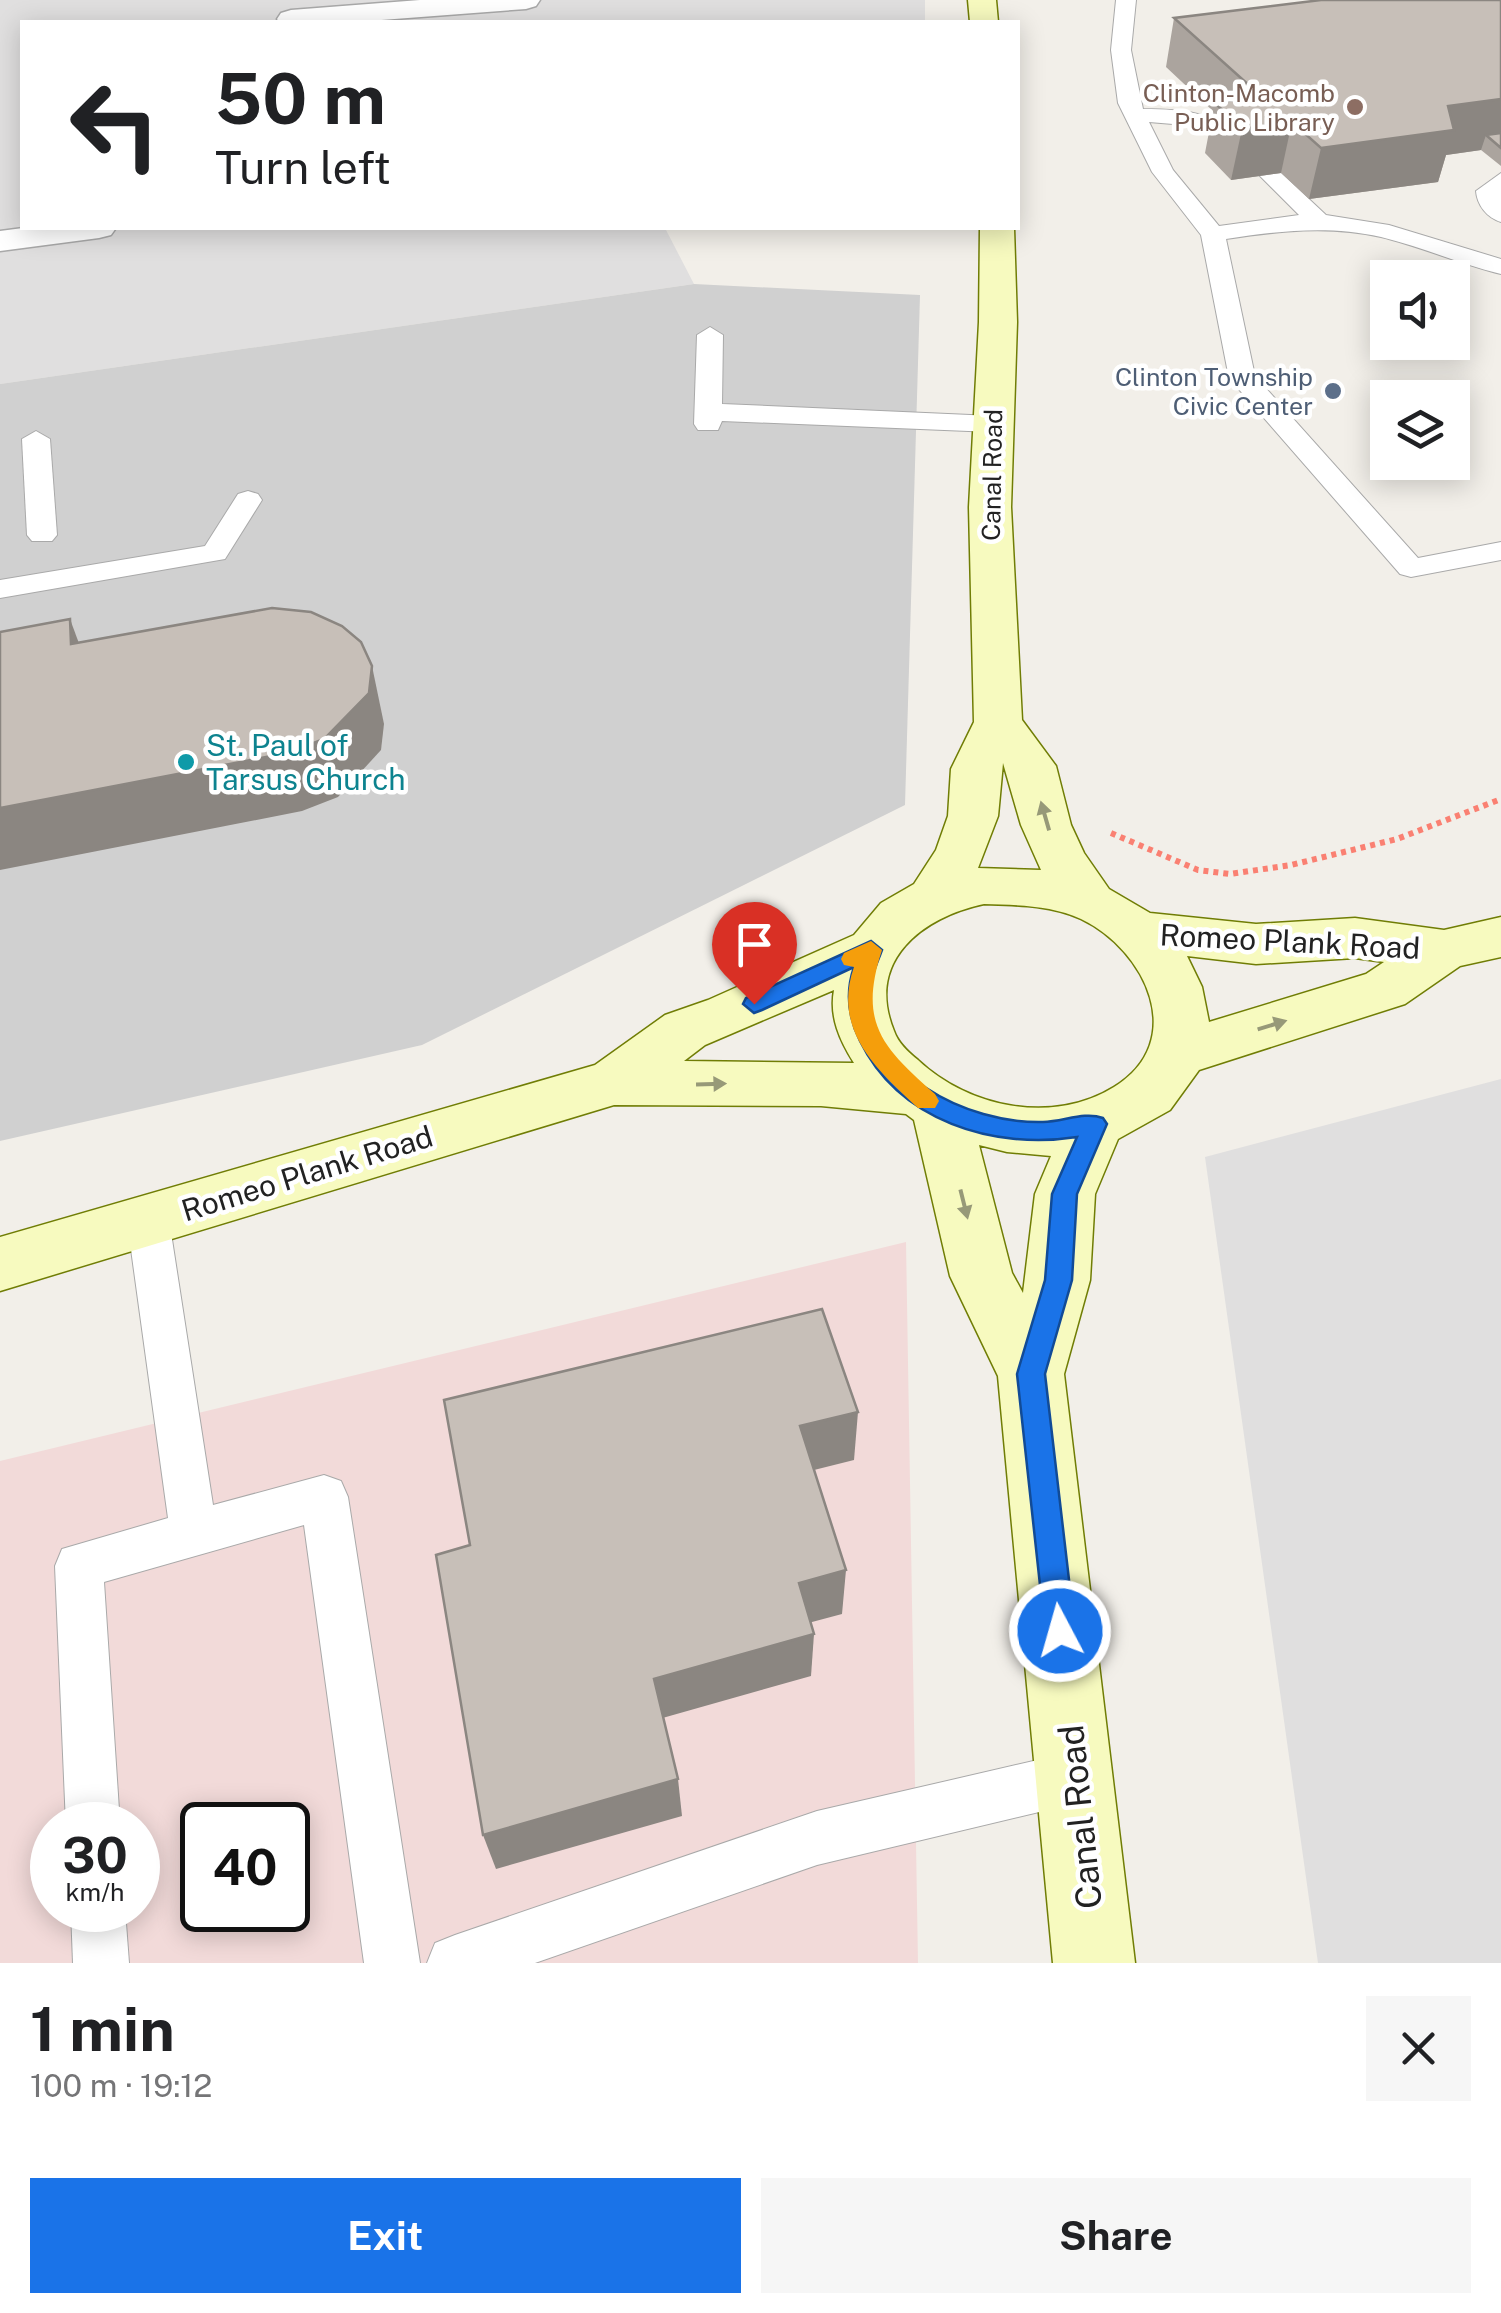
<!DOCTYPE html>
<meta charset="utf-8">
<style>
body{margin:0;font-family:"Public Sans",sans-serif;background:#f6f6f6;color:#202124;height:100vh;display:flex;flex-direction:column;font-size:38px;white-space:nowrap}
*{box-sizing:border-box;margin:0}
p{font-size:32px;color:#757577}
.icon{flex:none;width:55px;height:55px;fill:none;stroke:currentColor;stroke-width:2;stroke-linecap:round;stroke-linejoin:round}
.map{position:relative;height:1963px;overflow:hidden}
.side{display:flex;flex-direction:column;background:#fff;flex:1}
.side>*{flex:none}
.banner{position:absolute;left:20px;top:20px;width:1000px;height:210px;border-radius:0px;box-shadow:0 5px 25px #0003;background:#fff;color:#202124;overflow:hidden}
.tools{position:absolute;left:1370px;top:260px;display:grid;gap:20px}
.tools a{display:grid;place-items:center;width:100px;height:100px;border-radius:0px;background:#fff;box-shadow:0 5px 25px #0003;font-size:50px}
.speed{position:absolute;left:30px;top:1802px;display:flex;gap:20px;font-size:50px;font-weight:700;text-align:center}
.speed>*{display:grid;place-content:center;width:130px;height:130px;border-radius:50%;background:#fff;box-shadow:0 5px 25px #0003;line-height:1}
.speed small{font-size:25px;font-weight:400}
.speed .limit{border:5px solid #111;border-radius:15px;background:#fff;color:#111}
.pin{position:absolute;display:grid;place-items:center;width:85px;height:85px;color:#fff;margin:-102px -42px;border-radius:50% 50% 50% 0;rotate:-45deg;box-shadow:0 0 10px #0007}
.pin .icon{rotate:45deg}
.me{position:absolute;width:110px;margin:-55px;rotate:354deg;stroke-linejoin:round;filter:drop-shadow(0 0 8px #0008)}
.turn{display:flex;align-items:center;gap:35px;height:210px;padding:0 30px;font-size:45px}
.turn .icon{width:130px;height:130px;stroke-width:2.5}
.turn b{display:block;font-size:70px;line-height:85px}
.round{display:grid;place-items:center;flex:none;width:105px;height:105px;border-radius:0px;background:#f6f6f6}
.overview{display:flex;align-items:center;justify-content:space-between;height:170px;padding:0 30px}
h1{font-size:60px;font-weight:700;line-height:75px}
.action{display:flex;gap:20px;margin-top:auto;padding:20px 30px}
.action a{flex:1;height:115px;border-radius:0px;background:#1a73e8;color:#fff;font-size:40px;font-weight:700;line-height:115px;text-align:center}
.action a+a{background:#f6f6f6;color:#202124}
.map>svg:first-child{display:block}
.residential{fill:#e0dfdf}
.commercial{fill:#f2dad9;fill-rule:evenodd}
.religious{fill:#d0d0d0}
.lines{fill:none;stroke-linecap:round;stroke-linejoin:round}
.lane-casing{stroke:#a9a9a9;stroke-width:2}
.street-casing{stroke:#a9a9a9;stroke-width:3}
.secondary-casing{stroke:#707d05;stroke-width:3}
.path{stroke:#fa8072;stroke-width:6;stroke-dasharray:5 5;stroke-linecap:butt}
.lane{fill:#fff;fill-rule:evenodd}
.street{fill:#fff;fill-rule:evenodd}
.secondary{fill:#f7fabf;fill-rule:evenodd}
.wall{fill:#aba49e}
.shaded-wall{fill:#8b8681}
.building{fill:#c7bfb8;stroke:#8b8681;stroke-width:2.5}
.oneway{fill:#979978}
.route{fill:#1a73e8;stroke:#114b97;stroke-width:2.5}
.slow{fill:#f59e0b}
.education-dot{fill:#8d6e63;stroke:#fff;stroke-width:4}
.service-dot{fill:#5c6f8a;stroke:#fff;stroke-width:4}
.culture-dot{fill:#0f9aa8;stroke:#fff;stroke-width:4}
.labels{text-anchor:middle;dominant-baseline:central;stroke-width:9;stroke-linejoin:round;paint-order:stroke}
.far-education-label{font-size:25px;fill:#785e54;stroke:#fff;text-anchor:end}
.far-service-label{font-size:25px;fill:#4e5e75;stroke:#fff;text-anchor:end}
.far-street-label{font-size:25px;fill:#222;stroke:#fff}
.culture-label{font-size:30px;fill:#0d838f;stroke:#fff;text-anchor:start}
.street-label{font-size:30px;fill:#222;stroke:#fff}
.near-street-label{font-size:35px;fill:#222;stroke:#fff}
</style>
<div class="map">
<svg width="1501" height="1963" viewBox="0 0 1501 1963">
<rect width="100%" height="100%" fill="#f2efe9"/>
<g class="residential">
<path d="M0 0H925V22H22V228H665L694 284 0 384Z"/>
<path d="M1501 1079V1963H1318L1205 1157Z"/>
</g>
<path class="commercial" d="M906 1242 918 1963H0V1461ZM52 1825H138V1910H52ZM202 1825H288V1910H202Z"/>
<path class="religious" d="M694 284 920 295 905 805 422 1045 0 1141V384Z"/>
<g class="lines">
<defs>
<g id="lane">
<path d="M1116 0H1136L1131 50 1143 109C1185 109 1225 113 1253 148L1242 155 1197 126 1149 122 1173 170 1219 226 1299 215 1259 175 1270 168 1278 170 1326 215 1389 225 1501 259V274C1460 264 1422 247 1381 237 1328 225 1279 231 1226 239L1255 376 1418 558 1501 542V560L1411 577 1400 574 1229 378 1201 235 1152 172 1118 103 1111 50Z"/>
<path d="M1501 173V222C1487 218 1477 205 1476 191Z"/>
<path d="M710 327 723 335 722 404 993 416 1007 424 993 432 722 421 718 430H698L694 424 697 335Z"/>
<path d="M36 431 50 439 57 535 52 541H32L27 535 22 439Z"/>
<path d="M248 491 258 494 262 500 225 559 0 598V580L205 546 238 494Z"/>
<path d="M148 1202 163 1208 169 1220 213 1505 324 1475 341 1481 348 1497 420 1963H364L304 1525 104 1582 120 1825H66L55 1566 62 1549 168 1518 127 1220 133 1208Z"/>
<path d="M1077 1751 1095 1759 1103 1777 1095 1795 1077 1803 817 1865 535 1963H427L435 1943 455 1935 817 1811Z"/>
<path d="M71 1910H125L129 1963H73Z"/>
</g>
<g id="street">
<path d="M420 0H540L536 6 526 9 355 22H279L277 19 281 13 291 10Z"/>
<path d="M23 228H116L111 235 99 238 0 251V231Z"/>
</g>
<g id="secondary">
<path d="M968 0H996L998 22H970Z"/>
<path d="M980 228H1014L1017 322 1011 507 1022 720 1056 766 1071 825 1084 853 1109 889 1150 913 1256 924 1355 918 1444 930 1501 917V957L1460 966 1405 1004 1199 1070 1170 1110 1118 1139 1095 1194 1090 1280 1064 1374 1135 1963H1053L998 1376 950 1276 914 1120 906 1114 821 1106 614 1105 0 1291V1237L595 1065 665 1015 708 1000 854 935 881 903 914 884 936 850 948 816 951 769 974 722 969 507 979 322ZM1003 763 1021 825 1041 870 978 868 998 816ZM984 904C1016 905 1051 905 1081 919 1146 950 1189 1041 1114 1087 1053 1125 969 1108 918 1060 908 1052 898 1043 894 1031 865 960 923 917 984 904ZM1187 956 1256 964 1355 958 1384 962 1366 974 1209 1022 1202 987ZM834 990C829 1017 840 1041 854 1063L684 1061 705 1045ZM979 1145 1007 1152 1051 1156 1035 1194 1023 1293 1012 1273Z"/>
</g>
</defs>
<use href="#lane" class="lane-casing"/>
<use href="#street" class="street-casing"/>
<use href="#secondary" class="secondary-casing"/>
<path class="path" d="M1111 833 1198 870 1230 874 1291 865 1397 839 1501 799"/>
<use href="#lane" class="lane"/>
<use href="#street" class="street"/>
<use href="#secondary" class="secondary"/>
</g>
<path class="wall" d="M1501 0V166L1481 150 1446 155 1438 182 1309 199 1281 173 1231 180 1205 153 1213 111 1166 67 1174 18Z"/>
<g class="shaded-wall">
<path d="M1501 99V148L1486 135 1481 150 1446 155 1438 182 1309 199 1321 148 1448 106Z"/>
<path d="M1292 122 1281 173 1231 180 1242 129Z"/>
<path d="M70 619 91 676 71 644Z"/>
<path d="M372 666 384 724 381 750 338 797 302 811 0 870V808Z"/>
<path d="M858 1412 854 1460 798 1474 800 1426Z"/>
<path d="M846 1570 842 1614 797 1626 799 1583Z"/>
<path d="M814 1634 811 1676 659 1719 654 1679Z"/>
<path d="M678 1779 682 1816 496 1869 483 1835Z"/>
</g>
<g class="building">
<path d="M1321 0H1501V99L1448 106 1454 130 1321 148 1292 122 1242 129 1215 103 1261 96 1174 18Z"/>
<path d="M1501 133V148L1486 135Z"/>
<path d="M272 608 311 612 342 626 361 642 372 666 369 693 324 739 287 753 0 808V632L70 619 71 644Z"/>
<path d="M822 1309 858 1412 800 1426 846 1570 799 1583 814 1634 654 1679 678 1779 483 1835 436 1555 470 1545 444 1400Z"/>
</g>
<defs><path id="oneway-solid" d="M-6-.8H1V-3.2L6.5 0L1 3.2V.8H-6Z" transform="scale(2.5)"/></defs>
<g class="oneway">
<use href="#oneway-solid" transform="translate(1045 816) rotate(-106)"/>
<use href="#oneway-solid" transform="translate(1272 1025) rotate(-17)"/>
<use href="#oneway-solid" transform="translate(711 1084) rotate(-2)"/>
<use href="#oneway-solid" transform="translate(964 1204) rotate(76)"/>
</g>
<path class="route" d="M871 941 882 950C878 961 872 974 870 986 863 1074 968 1124 1043 1122 1063 1122 1084 1111 1103 1118L1107 1124 1077 1194 1072 1280 1045 1374 1075 1631 1071 1641 1060 1646 1050 1641 1045 1631 1017 1374 1045 1280 1052 1194 1077 1137C993 1150 899 1121 860 1041 848 1017 845 993 854 967L762 1010 754 1013 743 1004 746 998Z"/>
<path class="slow" d="M871 941 882 950C858 1023 882 1047 935 1094L939 1101 935 1108H918C876 1069 832 1030 854 967L844 965 841 959 844 953Z"/>
<circle class="education-dot" cx="1355" cy="107" r="10"/>
<circle class="service-dot" cx="1333" cy="391" r="10"/>
<circle class="culture-dot" cx="186" cy="762" r="10"/>
<g class="labels">
<g class="far-education-label">
<text x="1335" y="93">Clinton-Macomb<tspan x="1335" dy="29">Public Library</tspan></text>
</g>
<g class="far-service-label">
<text x="1313" y="377">Clinton Township<tspan x="1313" dy="29">Civic Center</tspan></text>
</g>
<g class="far-street-label">
<text transform="translate(992 475) rotate(-89)">Canal Road</text>
</g>
<g class="culture-label">
<text x="206" y="745">St. Paul of<tspan x="206" dy="34">Tarsus Church</tspan></text>
</g>
<g class="street-label">
<text transform="translate(1290 941) rotate(3)">Romeo Plank Road</text>
<text transform="translate(307 1173) rotate(-17)">Romeo Plank Road</text>
</g>
<g class="near-street-label">
<text transform="translate(1080 1817) rotate(-96)">Canal Road</text>
</g>
</g>
</svg>
<div class="tools">
<a><svg class="icon" aria-label="sound" viewBox="0 0 24 24"><path d="M4 9h4l5-4v14l-5-4H4zM17 9q2 3 0 6"/></svg></a>
<a><svg class="icon" aria-label="layers" viewBox="0 0 24 24"><path d="M12 4l9 5-9 5-9-5zM3 14l9 5 9-5"/></svg></a>
</div>
<div class="speed"><div>30<small>km/h</small></div><div class="limit">40</div></div>
<div class="pin" style="left:754px;top:1004px;background:#d93025"><svg class="icon" aria-label="arrive" viewBox="0 0 24 24"><path d="M6 21V4h12l-3 4 3 4H6"/></svg></div>
<svg class="me" style="left:1060px;top:1631px" viewBox="-20 -20 40 40"><circle r="17" fill="#1a73e8" stroke="#fff" stroke-width="3"/><path d="M0-11L8 9 0 5-8 9z" fill="#fff"/></svg>
<div class="banner">
<div class="turn"><svg class="icon" aria-label="left" viewBox="0 0 24 24"><path d="M17 20v-9H6M10 6l-5 5 5 5"/></svg><div><b>50 m</b>Turn left</div></div>
</div>
</div>
<section class="side">
<div class="overview"><div><h1>1 min</h1><p>100 m · 19:12</p></div><a class="round"><svg class="icon" aria-label="close" viewBox="0 0 24 24"><path d="M6 6l12 12M18 6L6 18"/></svg></a></div>
<div class="action"><a>Exit</a><a>Share</a></div>
</section>
